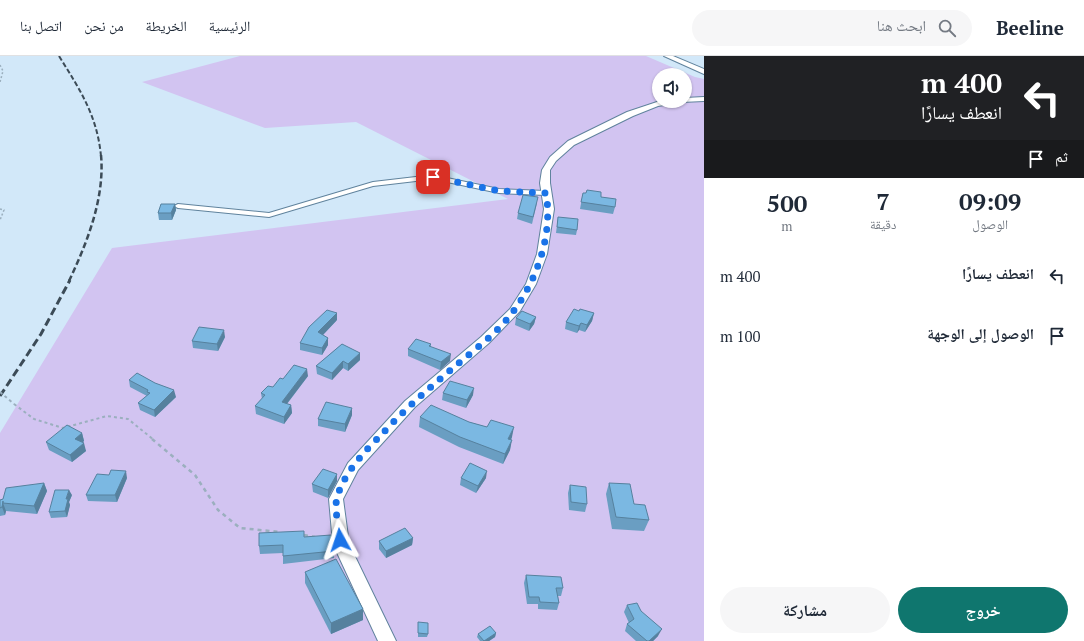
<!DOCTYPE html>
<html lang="ar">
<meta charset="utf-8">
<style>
body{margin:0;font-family:"PT Serif","Noto Naskh Arabic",serif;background:#f6f6f7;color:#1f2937;direction:rtl;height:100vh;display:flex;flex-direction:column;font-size:15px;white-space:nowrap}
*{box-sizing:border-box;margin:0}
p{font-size:13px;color:#747a83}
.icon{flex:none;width:22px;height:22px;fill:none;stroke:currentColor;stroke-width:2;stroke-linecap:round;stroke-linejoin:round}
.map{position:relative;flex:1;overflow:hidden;direction:ltr}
.panel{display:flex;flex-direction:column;background:#fff;width:380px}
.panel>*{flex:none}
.guide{background:#202124;color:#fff;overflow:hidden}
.fabs{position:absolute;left:652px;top:12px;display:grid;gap:8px}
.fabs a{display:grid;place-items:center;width:40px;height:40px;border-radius:50%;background:#fff;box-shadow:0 1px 3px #0004;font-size:20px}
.pin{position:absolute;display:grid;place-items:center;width:34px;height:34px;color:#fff;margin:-17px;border-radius:8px;box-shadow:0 2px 6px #0006}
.me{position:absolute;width:44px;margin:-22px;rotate:355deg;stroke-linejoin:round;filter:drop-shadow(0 0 3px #0008)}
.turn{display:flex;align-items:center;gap:14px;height:84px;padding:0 16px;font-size:18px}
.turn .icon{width:52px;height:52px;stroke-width:2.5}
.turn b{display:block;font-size:28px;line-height:34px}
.then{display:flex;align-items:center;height:38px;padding:0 16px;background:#0003;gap:8px;font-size:15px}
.eta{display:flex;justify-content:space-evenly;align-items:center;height:68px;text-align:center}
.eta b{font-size:24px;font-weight:800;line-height:28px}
.button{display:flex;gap:8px;margin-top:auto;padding:8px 16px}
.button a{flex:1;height:46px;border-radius:24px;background:#0f766e;color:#fff;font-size:16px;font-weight:800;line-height:46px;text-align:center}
.button a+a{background:#f6f6f7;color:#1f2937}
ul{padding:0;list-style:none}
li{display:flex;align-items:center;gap:12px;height:60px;padding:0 16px}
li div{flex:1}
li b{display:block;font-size:15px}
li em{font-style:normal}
header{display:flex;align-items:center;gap:24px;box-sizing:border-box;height:56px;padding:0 20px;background:#fff;border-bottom:1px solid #e0e1e3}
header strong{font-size:19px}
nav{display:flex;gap:22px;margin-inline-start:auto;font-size:14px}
.search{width:280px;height:36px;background:#f6f6f7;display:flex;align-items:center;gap:10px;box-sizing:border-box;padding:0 14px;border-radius:22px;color:#747a83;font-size:15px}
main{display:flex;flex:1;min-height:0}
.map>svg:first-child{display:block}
.green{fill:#d2c4f1;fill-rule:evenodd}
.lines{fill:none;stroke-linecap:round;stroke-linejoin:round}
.minor-casing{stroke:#60839d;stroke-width:2}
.tertiary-casing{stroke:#60839d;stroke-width:2}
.path-far2{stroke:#9bafbe;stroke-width:1.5;stroke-dasharray:2 2;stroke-linecap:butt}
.path-far1{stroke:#9bafbe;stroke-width:2;stroke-dasharray:3 3;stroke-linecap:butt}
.path{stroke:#9bafbe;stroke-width:2.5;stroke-dasharray:4 4;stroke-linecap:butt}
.minor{fill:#fff;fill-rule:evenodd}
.tertiary{fill:#fff;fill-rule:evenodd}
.rail-far2{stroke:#3c4b57;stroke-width:2;stroke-dasharray:5 2.5;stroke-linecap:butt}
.rail-far1{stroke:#3c4b57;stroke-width:2.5;stroke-dasharray:6 3;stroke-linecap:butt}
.rail{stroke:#3c4b57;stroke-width:3;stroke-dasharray:8 4;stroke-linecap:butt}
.path-bridge{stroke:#9bafbe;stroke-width:2;stroke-dasharray:3 3;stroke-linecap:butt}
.wall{fill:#6a9ec2}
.shaded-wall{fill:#56819e}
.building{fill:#7bb8e2;stroke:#56819e}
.route{stroke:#1a73e8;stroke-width:7;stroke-dasharray:0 12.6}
</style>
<header>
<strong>Beeline</strong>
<div class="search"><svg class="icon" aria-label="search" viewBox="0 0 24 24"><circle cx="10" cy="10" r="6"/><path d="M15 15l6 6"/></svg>ابحث هنا</div>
<nav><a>الرئيسية</a><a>الخريطة</a><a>من نحن</a><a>اتصل بنا</a></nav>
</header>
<main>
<section class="panel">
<div class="guide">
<div class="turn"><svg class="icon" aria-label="left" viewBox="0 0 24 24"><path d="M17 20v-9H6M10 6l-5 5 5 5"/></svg><div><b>400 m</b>انعطف يسارًا</div></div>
<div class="then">ثم<svg class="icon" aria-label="arrive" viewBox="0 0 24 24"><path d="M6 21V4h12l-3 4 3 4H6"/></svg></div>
</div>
<div class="eta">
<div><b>09:09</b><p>الوصول</p></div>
<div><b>7</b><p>دقيقة</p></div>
<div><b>500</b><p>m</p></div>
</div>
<ul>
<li><svg class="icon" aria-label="left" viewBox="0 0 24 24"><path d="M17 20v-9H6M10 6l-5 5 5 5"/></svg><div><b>انعطف يسارًا</b></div><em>400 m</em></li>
<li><svg class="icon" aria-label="arrive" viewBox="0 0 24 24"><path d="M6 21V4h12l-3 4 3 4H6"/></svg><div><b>الوصول إلى الوجهة</b></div><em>100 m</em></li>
</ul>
<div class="button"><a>خروج</a><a>مشاركة</a></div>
</section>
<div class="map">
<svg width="704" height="585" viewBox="0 0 704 585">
<rect width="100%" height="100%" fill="#d2e8f9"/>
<path class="green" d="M240 0H646L695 21 704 23V585H0V377L112 192 508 143 356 66 265 72 142 26ZM659 19H685V45H659Z"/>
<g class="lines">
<defs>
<path id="minor" d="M433 119 499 133 546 135 549 137 546 139 499 137 433 123 373 130 269 161 178 152 174 150 178 148 269 157 373 126Z"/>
<g id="tertiary">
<path d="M664 0H673L704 13V18Z"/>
<path d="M704 41V45L682 46 658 50 633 60 574 89 556 105 550 114V127L554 153 547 198 536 228 520 255 489 287 415 351 358 414 343 443 349 488 396 585H378L333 488 329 443 348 407 405 345 481 281 510 253 526 228 537 198 544 153 540 127 542 114 550 101 568 85 627 56 657 46 685 45V42Z"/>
</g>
</defs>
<use href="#minor" class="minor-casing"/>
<use href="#tertiary" class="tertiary-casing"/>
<g class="path-far2">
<path d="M0 9 3 15 0 26"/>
<path d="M0 153 4 154 0 164"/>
</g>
<path class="path-far1" d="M14 348 34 363 63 372 107 360 128 363 154 384"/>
<g class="path">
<path d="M152 383 195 419 218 454 240 472 280 476"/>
<path d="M304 479 315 481"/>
</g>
<use href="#minor" class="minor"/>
<use href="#tertiary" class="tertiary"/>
<path class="rail-far2" d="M59 0C80 34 97 59 101 100"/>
<path class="rail-far1" d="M69 225C87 187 105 142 101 99"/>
<path class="rail" d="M0 340 41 278 70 224"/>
<path class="path-bridge" d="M0 336 14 348"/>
</g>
<g class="wall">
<path d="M583 137 601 141 615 151 613 158 580 153Z"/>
<path d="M537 147 532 168 517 163 518 157Z"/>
<path d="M175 148 176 154 172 164H159L158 157Z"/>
<path d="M558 161 577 174 576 179 556 177Z"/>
<path d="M579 255 594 257 592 265 585 276 579 274 577 277 565 273 566 266Z"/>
<path d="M536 261 534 268 529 275 515 269 516 262Z"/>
<path d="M337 264 323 279 328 282V289L322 299 300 294V287Z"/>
<path d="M225 281 218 295 193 292 192 285Z"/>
<path d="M342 288 360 304 348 315 343 312 332 324 317 318 316 310Z"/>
<path d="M431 288V291L450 305 440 314 408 300V293Z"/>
<path d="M308 320 287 348 291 349 292 357 284 368 256 358 255 350 262 343 261 337 273 331 283 323Z"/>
<path d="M129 324 176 341 155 361 140 354 138 347 147 340 130 331Z"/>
<path d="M443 337 473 339 466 352 442 344Z"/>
<path d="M352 359 345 376 318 370V363Z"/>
<path d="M420 361 469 366 487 371 512 381 511 384 510 394 503 408 459 391 419 371Z"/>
<path d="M82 377 84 385 82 387 86 395 72 406 49 394 46 386Z"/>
<path d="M337 418V425L328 442 313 436 312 428Z"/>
<path d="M127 422 117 446 88 445 86 439Z"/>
<path d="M461 422H486L476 437 460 429Z"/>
<path d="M44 427 47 435 37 458 6 455 5 459 0 460V444L3 443Z"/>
<path d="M609 427 634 448 649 464 644 475 612 473 606 438Z"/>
<path d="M570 429 587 448 585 456 569 454 568 437Z"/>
<path d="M72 439 69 446 70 449 67 461 51 462 49 456Z"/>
<path d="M305 481 334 495V502L283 508V497L260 498 259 490Z"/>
<path d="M413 482 412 489 386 502 379 493V485Z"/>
<path d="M305 516 363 553V564L331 578 305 527Z"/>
<path d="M526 519 563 532 561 540H558L559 547 557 554 538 553V548H527L524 527Z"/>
<path d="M627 549 641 555 658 580 653 585H636L625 575 627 568 629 567 624 556Z"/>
<path d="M418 566 428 578 427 581H418Z"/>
<path d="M496 577 495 581 489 585H480L477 581 478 578Z"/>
</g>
<g class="shaded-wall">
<path d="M175 148 176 154 172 164 171 157Z"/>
<path d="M337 257V264L318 284V276Z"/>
<path d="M594 257 592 265 585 276 587 269Z"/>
<path d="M536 261 534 268 529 275 530 268Z"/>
<path d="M581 267 579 274 577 277 579 270Z"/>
<path d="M224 274 225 281 218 295 217 288Z"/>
<path d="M328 282V289L322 299V292Z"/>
<path d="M360 297V304L348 315V308Z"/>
<path d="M451 298 450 305 440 314 441 306Z"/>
<path d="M343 305V312L332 324V317Z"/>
<path d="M307 313 308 320 282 354V346Z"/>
<path d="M474 332 473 339 466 352 467 344Z"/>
<path d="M174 334 176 341 155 361 154 354Z"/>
<path d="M291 349 292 357 284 368V361Z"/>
<path d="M352 352V359L345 376V368Z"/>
<path d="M514 371 512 381 506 393 508 383Z"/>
<path d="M82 377 84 385 78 390 75 383Z"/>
<path d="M512 384 510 394 503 408 505 398Z"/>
<path d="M84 387 86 395 72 406 70 399Z"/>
<path d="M126 415 127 422 117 446 115 439Z"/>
<path d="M487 415 486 422 476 437 478 430Z"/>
<path d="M337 418V425L328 442V434Z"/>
<path d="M44 427 47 435 37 458 34 450Z"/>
<path d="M69 434 72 439 69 446 70 449 67 461 65 455 66 443Z"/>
<path d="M3 445V447L6 455 5 459 2 451Z"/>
<path d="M413 482 412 489 386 502V495Z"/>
<path d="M363 553V564L331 578V567Z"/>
<path d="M662 573 658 580 653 585H649Z"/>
<path d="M496 577 495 581 489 585H484Z"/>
</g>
<g class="building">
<path d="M587 134 601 136V141L616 143 615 151 581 146 583 137H586Z"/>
<path d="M523 139 538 141 533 161 518 157Z"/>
<path d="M161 148H175L171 157H158Z"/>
<path d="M558 161 578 163 577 174 557 171Z"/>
<path d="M574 253 579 255 580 253 594 257 587 269 581 267 579 270 566 266Z"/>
<path d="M327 254 337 257 318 276 328 282 322 292 300 287 309 271Z"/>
<path d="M522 255 536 261 530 268 516 262Z"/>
<path d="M199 271 224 274 217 288 192 285Z"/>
<path d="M416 283 431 288 429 290 451 298 441 306 408 293Z"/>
<path d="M342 288 360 297 348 308 343 305 332 317 316 310Z"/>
<path d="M294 309 307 313 282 346 291 349 284 361 255 350 265 339 261 337 268 330 273 331 280 322 283 323Z"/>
<path d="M137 317 155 327 174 334 154 354 138 347 150 337 147 336 148 334 129 324Z"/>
<path d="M450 325 474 332 467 344 443 337Z"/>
<path d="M326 346 352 352 345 368 318 363Z"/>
<path d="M431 349 469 366 487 371 491 364 514 371 508 383 512 384 505 398 460 381 420 361Z"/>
<path d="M67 369 82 377 75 383 84 387 70 399 46 386Z"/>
<path d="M470 407 487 415 478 430 461 422Z"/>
<path d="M323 413 337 418 328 434 312 428Z"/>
<path d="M111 414 126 415 115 439H86L97 418 109 419Z"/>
<path d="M44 427 34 450 3 447V445L2 451 0 452V444L3 443 6 432Z"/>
<path d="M609 427 630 428 634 448 645 449 649 464 616 461Z"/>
<path d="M570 429 586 431 587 448 571 446Z"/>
<path d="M55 434H69L66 443H68L65 455 49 456Z"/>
<path d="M405 472 413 482 386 495 379 485Z"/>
<path d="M304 475V481L331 479 334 495 283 500V489L259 490V477Z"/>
<path d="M336 503 363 553 331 567 305 516Z"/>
<path d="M526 519 561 521 563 532H556L559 547 540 546 539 541H529Z"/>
<path d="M637 547 641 555 662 573 649 585H647L627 568 634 563 627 549Z"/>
<path d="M418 566 428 567V578L418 577Z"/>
<path d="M490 570 496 577 484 585 478 578Z"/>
</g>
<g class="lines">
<path class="route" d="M340 484C339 474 334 451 337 442 343 418 365 395 382 378 404 354 428 333 453 312 474 294 499 276 515 253 538 221 553 177 546 137L499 135 433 121"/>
</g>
</svg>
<div class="fabs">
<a><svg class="icon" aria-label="sound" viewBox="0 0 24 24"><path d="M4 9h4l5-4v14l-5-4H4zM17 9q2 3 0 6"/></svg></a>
</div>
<div class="pin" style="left:433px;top:121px;background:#d93025"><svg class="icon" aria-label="arrive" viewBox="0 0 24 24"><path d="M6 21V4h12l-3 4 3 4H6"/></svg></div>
<svg class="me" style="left:340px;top:484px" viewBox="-20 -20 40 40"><path d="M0-17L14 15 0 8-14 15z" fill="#1a73e8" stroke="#fff" stroke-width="4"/></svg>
</div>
</main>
